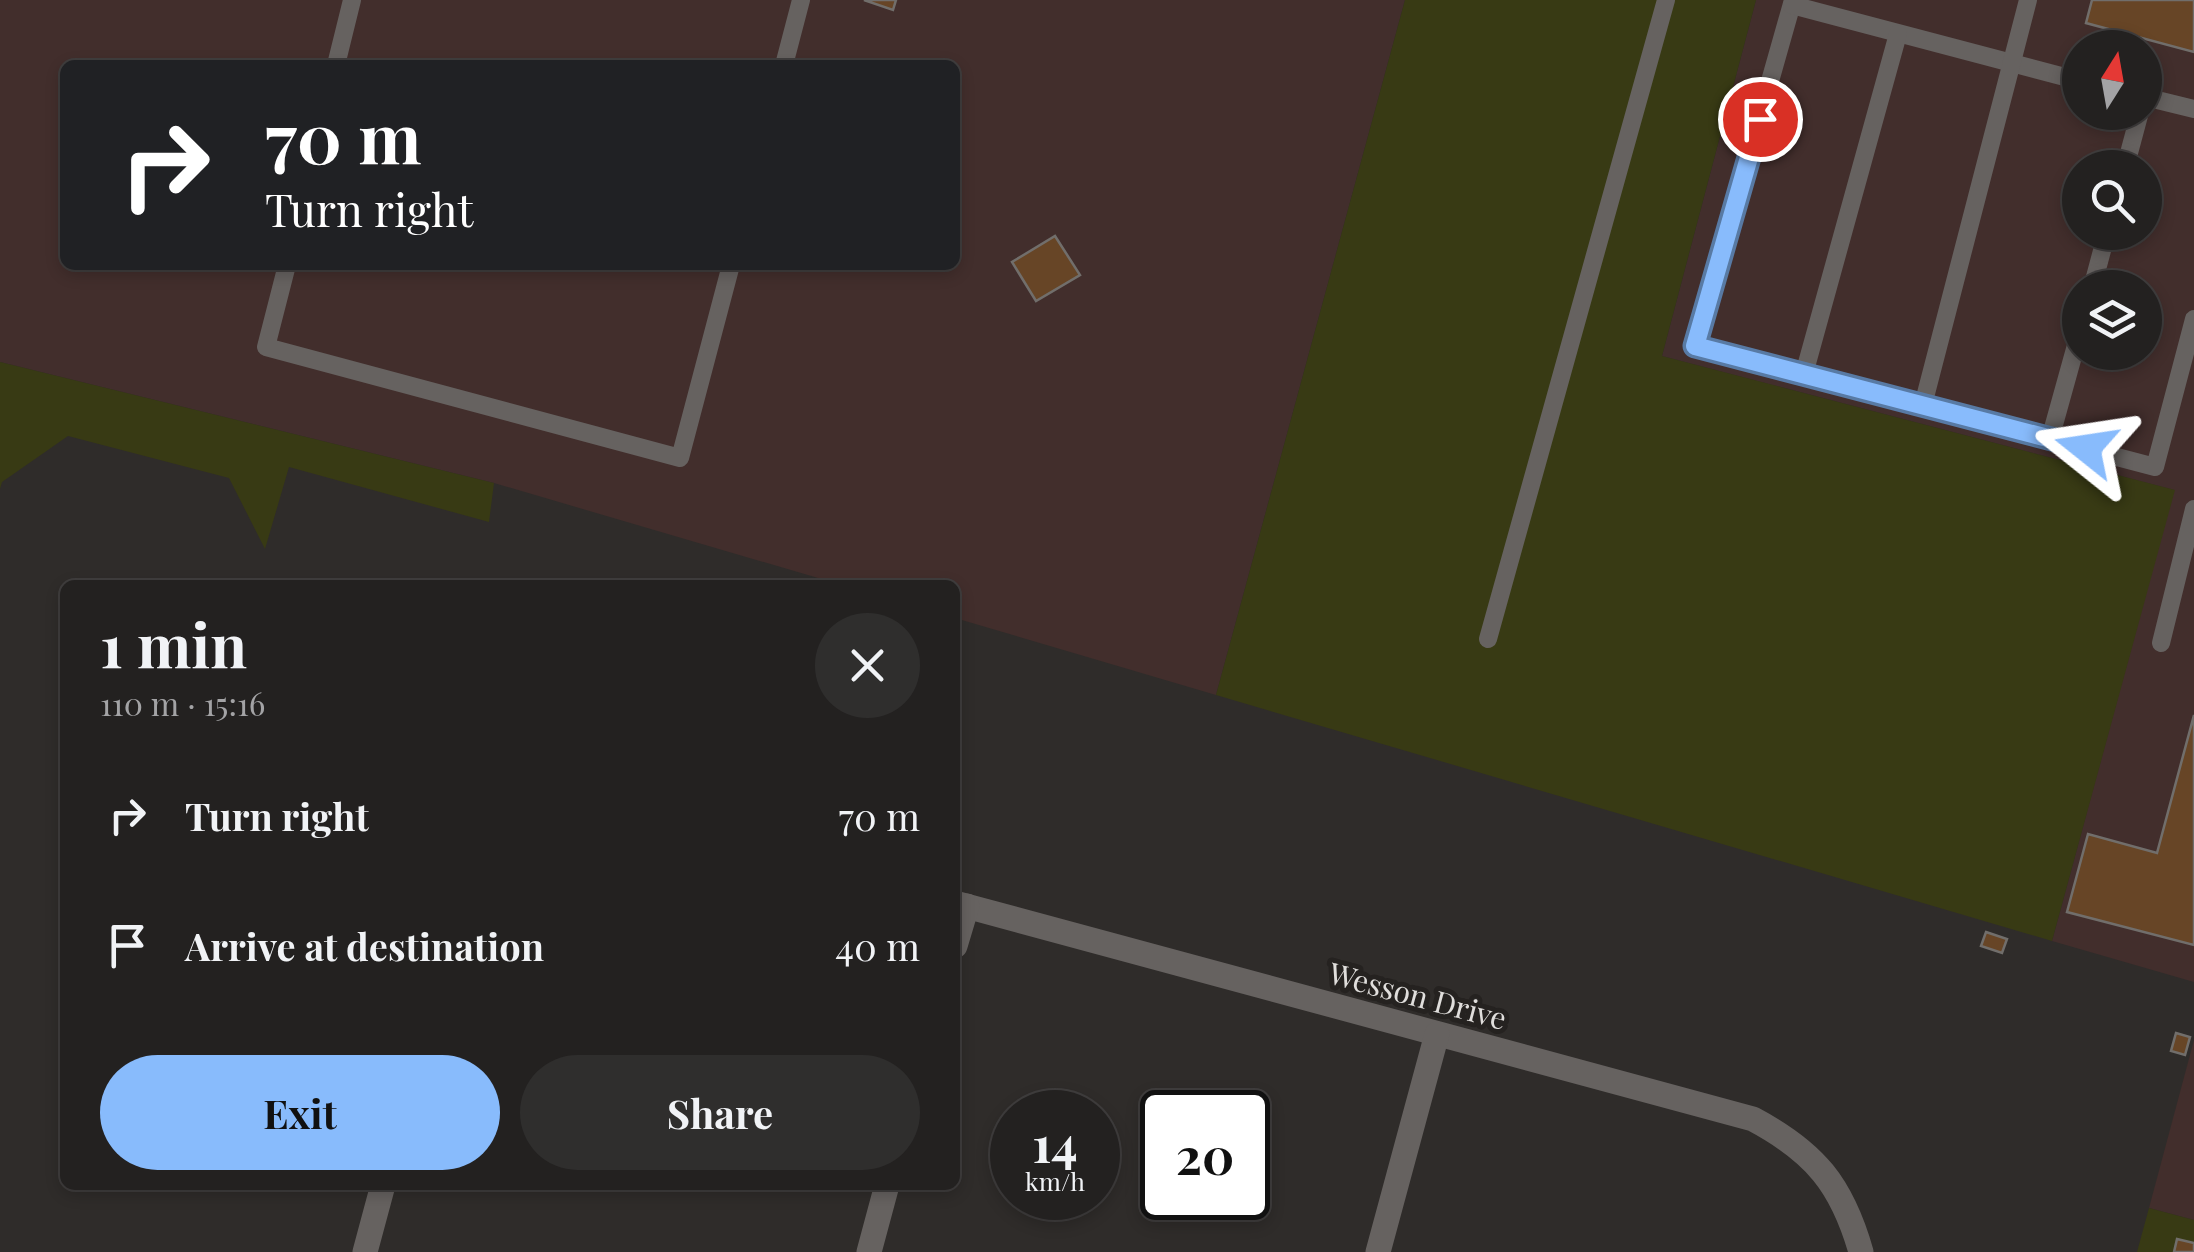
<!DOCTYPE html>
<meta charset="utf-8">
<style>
body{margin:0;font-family:"Playfair Display",serif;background:#2f2e2d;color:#f1f3f6;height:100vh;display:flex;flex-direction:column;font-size:38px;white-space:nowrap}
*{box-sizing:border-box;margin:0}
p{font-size:32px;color:#a3a3a5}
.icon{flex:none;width:55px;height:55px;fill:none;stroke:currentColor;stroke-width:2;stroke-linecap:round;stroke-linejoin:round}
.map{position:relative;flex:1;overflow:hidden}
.details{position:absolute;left:60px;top:580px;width:900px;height:610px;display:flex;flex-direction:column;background:#232120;border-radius:15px;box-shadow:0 5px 15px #0003,0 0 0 2px #403e3e}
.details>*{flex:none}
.hud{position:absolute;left:60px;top:60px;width:900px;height:210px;border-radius:15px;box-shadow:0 5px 15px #0003,0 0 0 2px #403e3e;background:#202124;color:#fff;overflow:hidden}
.needle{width:65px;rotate:11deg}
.tools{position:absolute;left:2062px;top:30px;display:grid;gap:20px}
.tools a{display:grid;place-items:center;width:100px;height:100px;border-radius:50%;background:#232120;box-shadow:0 5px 15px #0003,0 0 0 2px #403e3e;font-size:50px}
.speed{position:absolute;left:990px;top:1090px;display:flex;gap:20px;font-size:50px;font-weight:700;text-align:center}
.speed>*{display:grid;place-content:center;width:130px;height:130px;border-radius:50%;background:#232120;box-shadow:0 5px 15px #0003,0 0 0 2px #403e3e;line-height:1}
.speed small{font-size:25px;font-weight:400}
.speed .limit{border:5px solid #111;border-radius:15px;background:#fff;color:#111}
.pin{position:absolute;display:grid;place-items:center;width:85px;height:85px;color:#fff;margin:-42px;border:5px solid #fff;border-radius:50%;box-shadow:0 2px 10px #0007}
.me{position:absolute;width:110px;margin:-55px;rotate:285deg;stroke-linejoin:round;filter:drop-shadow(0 0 8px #0008)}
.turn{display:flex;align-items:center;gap:35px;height:210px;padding:0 40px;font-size:45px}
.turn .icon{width:130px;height:130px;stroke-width:2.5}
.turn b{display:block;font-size:70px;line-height:85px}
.round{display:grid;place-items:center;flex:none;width:105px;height:105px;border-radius:52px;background:#2f2e2d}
.head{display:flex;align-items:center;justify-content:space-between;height:170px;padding:0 40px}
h1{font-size:60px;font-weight:700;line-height:75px}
.primary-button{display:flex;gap:20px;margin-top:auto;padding:20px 40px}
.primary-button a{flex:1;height:115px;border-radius:60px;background:#88bbfc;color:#111;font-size:40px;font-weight:700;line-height:115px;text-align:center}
.primary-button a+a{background:#2f2e2d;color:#f1f3f6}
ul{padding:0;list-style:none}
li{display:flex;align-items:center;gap:30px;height:130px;padding:0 40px}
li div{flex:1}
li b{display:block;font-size:38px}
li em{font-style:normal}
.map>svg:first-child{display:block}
.commercial{fill:#422e2c;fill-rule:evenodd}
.green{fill:#383a14}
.building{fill:#674526;stroke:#716e6b;stroke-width:2.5}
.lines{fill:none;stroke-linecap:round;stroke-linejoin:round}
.service{stroke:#666260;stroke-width:18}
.minor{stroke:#666260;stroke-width:25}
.route-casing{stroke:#587aa4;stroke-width:25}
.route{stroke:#88bbfc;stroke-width:18}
.labels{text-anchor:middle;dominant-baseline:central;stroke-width:10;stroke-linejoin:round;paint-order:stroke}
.street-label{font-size:30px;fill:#e0dedc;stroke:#252220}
</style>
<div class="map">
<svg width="2194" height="1252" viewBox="0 0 2194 1252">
<rect width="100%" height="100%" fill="#2f2c2a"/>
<g class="commercial">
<path d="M0 0H1405L1216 695 955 618V585H842L494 483 0 362ZM65 65H955V265H65Z"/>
<path d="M1756 0H2194V982L2052 941 2174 490 1662 356ZM2080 48H2145V112H2080ZM2080 168H2145V232H2080ZM2080 288H2145V352H2080Z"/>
<path d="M2194 1040V1220L2149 1208Z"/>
</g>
<g class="green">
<path d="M1405 0H1756L1662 356 2175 490 2052 941 1216 695Z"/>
<path d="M0 362 494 483 489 522 289 467 265 549 229 478 68 436 2 482 0 489Z"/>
<path d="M2149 1208 2194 1220V1252H2137Z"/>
</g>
<g class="building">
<path d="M864 0H896L893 10Z"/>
<path d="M2092 0H2194V52L2086 23Z"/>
<path d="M1055 236 1080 275 1036 301 1012 262Z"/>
<path d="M2194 715V945L2067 912 2088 834 2157 853Z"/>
<path d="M1986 932 2007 939 2002 953 1981 946Z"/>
<path d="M2176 1033 2190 1037 2185 1055 2171 1051Z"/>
<path d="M2177 1239 2194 1243V1252H2174Z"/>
</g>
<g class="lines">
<g class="service">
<path d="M1793 0 1695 346 2155 467 2194 319"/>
<path d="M1792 5 2080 81"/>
<path d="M336 65 352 0"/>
<path d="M784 65 801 0"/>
<path d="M2145 97 2194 109"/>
<path d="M2125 168 2140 112"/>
<path d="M287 265 266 347 680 458 731 265"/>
<path d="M2092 288 2107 232"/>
<path d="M1804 374 1898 34"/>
<path d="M1923 405 2028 0"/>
<path d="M2050 439 2080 331"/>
<path d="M1488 639 1666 0"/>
<path d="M2161 643 2194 509"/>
</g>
<g class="minor">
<path d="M955 903 1753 1119C1815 1152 1842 1185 1861 1252"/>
<path d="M955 946 967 906"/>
<path d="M365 1252 383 1185"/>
<path d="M869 1252 887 1185"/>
<path d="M1378 1252 1437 1034"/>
</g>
</g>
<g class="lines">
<defs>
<path id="route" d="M1760 119 1695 346 2086 448"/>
</defs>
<use href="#route" class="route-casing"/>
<use href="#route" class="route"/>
</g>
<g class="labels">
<g class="street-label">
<text transform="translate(1418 995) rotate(15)">Wesson Drive</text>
</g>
</g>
</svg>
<div class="tools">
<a><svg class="needle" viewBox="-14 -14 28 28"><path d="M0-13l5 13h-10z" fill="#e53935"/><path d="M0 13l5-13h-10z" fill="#a3a3a5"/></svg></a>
<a><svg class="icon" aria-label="search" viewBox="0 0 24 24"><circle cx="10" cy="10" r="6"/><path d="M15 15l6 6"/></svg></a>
<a><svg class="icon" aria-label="layers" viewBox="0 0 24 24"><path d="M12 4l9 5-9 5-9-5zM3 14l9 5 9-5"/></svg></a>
</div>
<div class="speed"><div>14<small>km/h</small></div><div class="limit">20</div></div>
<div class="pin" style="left:1760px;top:119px;background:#d93025"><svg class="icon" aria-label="arrive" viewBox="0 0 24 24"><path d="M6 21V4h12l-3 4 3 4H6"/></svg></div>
<svg class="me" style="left:2086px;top:448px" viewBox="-20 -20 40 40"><path d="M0-17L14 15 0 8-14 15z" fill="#88bbfc" stroke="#fff" stroke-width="4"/></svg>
<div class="hud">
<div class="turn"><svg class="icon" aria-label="right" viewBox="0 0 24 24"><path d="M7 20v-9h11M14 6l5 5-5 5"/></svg><div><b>70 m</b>Turn right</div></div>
</div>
<section class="details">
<div class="head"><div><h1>1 min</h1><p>110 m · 15:16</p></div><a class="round"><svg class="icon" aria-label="close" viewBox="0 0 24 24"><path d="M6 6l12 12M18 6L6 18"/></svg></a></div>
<ul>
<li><svg class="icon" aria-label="right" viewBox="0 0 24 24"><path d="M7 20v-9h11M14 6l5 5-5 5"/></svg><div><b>Turn right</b></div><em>70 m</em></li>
<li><svg class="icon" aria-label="arrive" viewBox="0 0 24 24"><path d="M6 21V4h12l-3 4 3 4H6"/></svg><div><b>Arrive at destination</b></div><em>40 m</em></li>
</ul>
<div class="primary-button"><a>Exit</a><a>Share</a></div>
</section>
</div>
